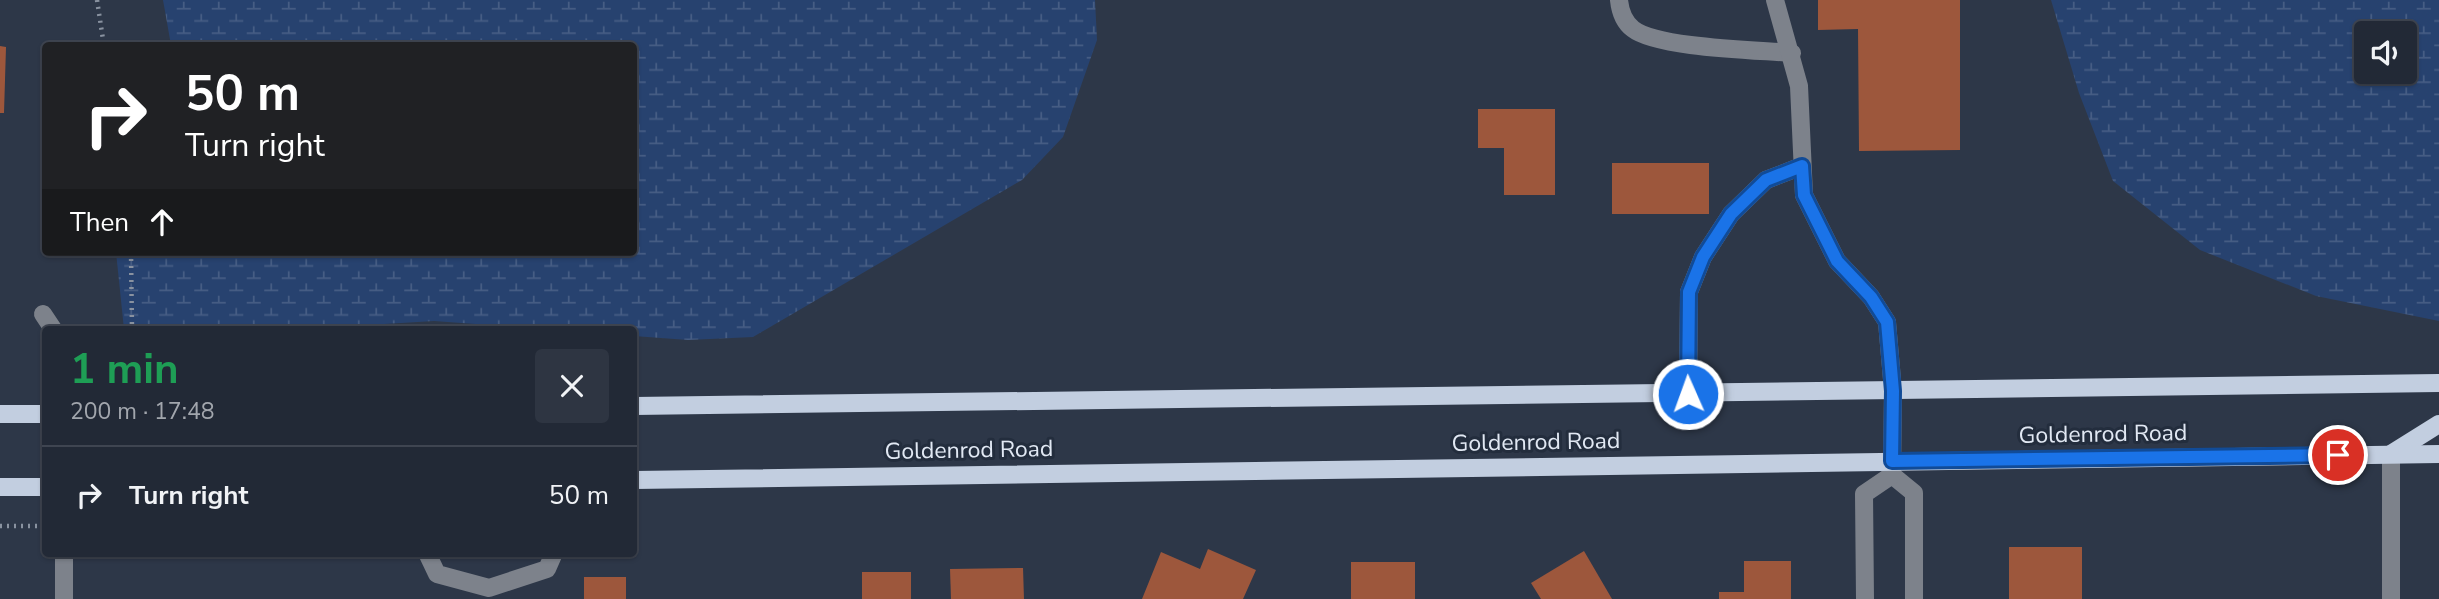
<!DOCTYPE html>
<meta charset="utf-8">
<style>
body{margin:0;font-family:"Nunito Sans",sans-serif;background:#2e3542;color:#f1f3f6;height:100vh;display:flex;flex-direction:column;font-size:26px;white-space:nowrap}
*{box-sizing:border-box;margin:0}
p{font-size:23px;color:#a2a6ad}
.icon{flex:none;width:38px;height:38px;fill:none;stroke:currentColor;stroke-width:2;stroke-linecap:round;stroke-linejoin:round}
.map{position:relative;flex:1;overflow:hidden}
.side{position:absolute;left:42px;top:326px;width:595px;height:231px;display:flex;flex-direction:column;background:#222936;border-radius:7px;box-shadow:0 2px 5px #0004,0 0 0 2px #3f4551}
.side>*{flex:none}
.banner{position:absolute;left:42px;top:42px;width:595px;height:214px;border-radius:7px;box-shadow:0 2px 5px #0004,0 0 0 2px #3f4551;background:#202124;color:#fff;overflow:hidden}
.tools{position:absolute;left:2354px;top:21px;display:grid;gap:14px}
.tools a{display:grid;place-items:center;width:63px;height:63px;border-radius:7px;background:#222936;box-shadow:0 2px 5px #0004,0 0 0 2px #3f4551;font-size:35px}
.pin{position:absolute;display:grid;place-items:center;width:60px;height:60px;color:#fff;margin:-30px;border:4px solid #fff;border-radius:50%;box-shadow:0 2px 7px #0007}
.me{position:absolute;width:77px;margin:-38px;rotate:358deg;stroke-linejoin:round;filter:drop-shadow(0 0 5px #0008)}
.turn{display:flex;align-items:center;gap:24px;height:147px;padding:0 28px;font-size:32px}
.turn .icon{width:91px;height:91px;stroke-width:2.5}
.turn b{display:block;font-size:49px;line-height:60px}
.then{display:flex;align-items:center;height:66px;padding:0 28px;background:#0003;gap:14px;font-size:26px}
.round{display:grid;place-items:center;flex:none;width:74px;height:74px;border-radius:7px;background:#2e3542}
.head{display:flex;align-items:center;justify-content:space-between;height:119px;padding:0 28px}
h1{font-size:42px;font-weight:700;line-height:52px;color:#1e9e55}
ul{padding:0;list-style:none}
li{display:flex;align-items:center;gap:21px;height:98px;padding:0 28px;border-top:2px solid #3f4551}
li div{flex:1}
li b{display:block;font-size:26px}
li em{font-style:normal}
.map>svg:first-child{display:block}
.wetland{fill:url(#wetland-marsh);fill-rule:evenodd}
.building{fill:#9d573c}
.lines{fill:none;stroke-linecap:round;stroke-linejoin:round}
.path{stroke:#8992a0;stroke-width:4.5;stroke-dasharray:2 5;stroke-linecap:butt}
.minor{stroke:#7d828b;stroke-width:18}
.major{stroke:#c2cee0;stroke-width:18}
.route-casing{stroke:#114b97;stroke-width:18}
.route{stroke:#1a73e8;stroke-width:12}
.labels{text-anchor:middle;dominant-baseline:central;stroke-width:6;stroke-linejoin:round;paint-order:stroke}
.street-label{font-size:23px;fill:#e1e8f3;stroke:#232d3d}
</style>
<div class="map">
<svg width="2439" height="599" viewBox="0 0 2439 599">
<defs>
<pattern id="wetland-marsh" width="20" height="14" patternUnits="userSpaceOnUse" patternTransform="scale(1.75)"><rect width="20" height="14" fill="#27426f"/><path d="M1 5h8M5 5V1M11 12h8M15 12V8" fill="none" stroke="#465d84"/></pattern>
</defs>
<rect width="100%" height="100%" fill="#2d3748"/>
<g class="wetland">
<path d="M163 0H1095L1097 40 1063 137 1022 180 753 337 688 340 634 336V329H543L434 321 301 329H124L116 252H634V46L171 45Z"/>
<path d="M2051 0H2439V321L2316 296 2200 250 2113 181 2079 93ZM2366 33H2404V72H2366Z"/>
</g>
<g class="building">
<path d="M1818 0H1960V150L1859 151 1858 29 1818 30Z"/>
<path d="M0 46 6 47 4 113H0Z"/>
<path d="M1478 109H1555V195H1504V148H1478Z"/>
<rect x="1612" y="163" width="97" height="51"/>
<rect x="2009" y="547" width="73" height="52"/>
<path d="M1208 549 1256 570 1243 599H1142L1161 552 1200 569Z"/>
<path d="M1584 551 1612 599H1541L1531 583Z"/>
<path d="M1744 561H1791V599H1719V592H1744Z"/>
<rect x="1351" y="562" width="64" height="37"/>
<path d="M1023 568 1024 599H951L950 569Z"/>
<rect x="862" y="572" width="49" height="27"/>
<rect x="584" y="577" width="42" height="22"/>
</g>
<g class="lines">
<g class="path">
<path d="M97 0 104 46"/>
<path d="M131 252 132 329"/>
<path d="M0 526H46"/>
</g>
<g class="minor">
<path d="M1619 0C1620 10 1624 22 1633 29 1657 48 1757 50 1792 53"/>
<path d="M1775 0 1799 86 1804 195 1837 261 1871 297 1887 322 1893 391 1892 475 1914 493V599"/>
<path d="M43 314 53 329"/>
<path d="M1688 394 1689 292 1703 257 1731 214 1766 180 1802 166"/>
<path d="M2391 454V599"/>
<path d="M64 553V599"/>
<path d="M427 553 437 574 489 588 547 569 554 553"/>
<path d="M1865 599 1864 494 1892 475"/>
</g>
<g class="major">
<path d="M634 406 2439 383"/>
<path d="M0 414H46"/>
<path d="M2391 454 2439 424"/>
<path d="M634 480 2439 454"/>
<path d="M0 487H46"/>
</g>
</g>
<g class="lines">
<defs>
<path id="route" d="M1688 394 1689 292 1703 257 1731 214 1766 180 1802 166 1804 195 1837 261 1871 297 1887 322 1893 391 1892 461 2338 455"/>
</defs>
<use href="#route" class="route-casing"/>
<use href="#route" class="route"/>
</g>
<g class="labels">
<g class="street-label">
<text transform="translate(2103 434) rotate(-1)">Goldenrod Road</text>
<text transform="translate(1536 442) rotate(-1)">Goldenrod Road</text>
<text transform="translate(969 450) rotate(-1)">Goldenrod Road</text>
</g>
</g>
</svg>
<div class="tools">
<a><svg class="icon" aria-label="sound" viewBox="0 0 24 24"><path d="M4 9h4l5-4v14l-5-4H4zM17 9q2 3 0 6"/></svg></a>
</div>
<div class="pin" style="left:2338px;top:455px;background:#d93025"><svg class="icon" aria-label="arrive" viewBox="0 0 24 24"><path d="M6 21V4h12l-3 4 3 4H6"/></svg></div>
<svg class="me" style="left:1688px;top:394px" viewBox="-20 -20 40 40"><circle r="17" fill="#1a73e8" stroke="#fff" stroke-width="3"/><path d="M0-11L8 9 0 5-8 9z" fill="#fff"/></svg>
<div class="banner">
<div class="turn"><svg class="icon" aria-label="right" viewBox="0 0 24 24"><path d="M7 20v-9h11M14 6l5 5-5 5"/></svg><div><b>50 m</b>Turn right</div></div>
<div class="then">Then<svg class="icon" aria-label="ahead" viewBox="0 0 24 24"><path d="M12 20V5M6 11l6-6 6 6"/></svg></div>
</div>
<section class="side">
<div class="head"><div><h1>1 min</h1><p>200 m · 17:48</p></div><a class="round"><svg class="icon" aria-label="close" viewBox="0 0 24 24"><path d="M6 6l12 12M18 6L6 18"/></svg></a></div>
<ul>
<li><svg class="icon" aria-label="right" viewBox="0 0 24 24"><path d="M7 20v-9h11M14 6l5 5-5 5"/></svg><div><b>Turn right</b></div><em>50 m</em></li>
</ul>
</section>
</div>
